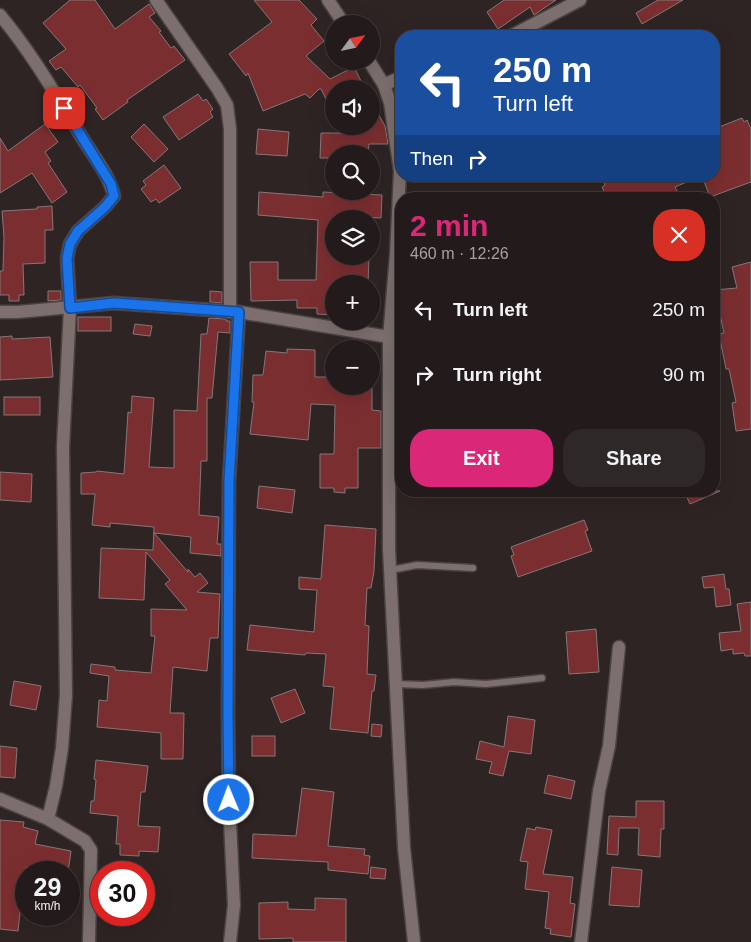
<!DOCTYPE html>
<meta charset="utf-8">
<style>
body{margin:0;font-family:Arial,sans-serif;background:#2f2828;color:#f1f3f6;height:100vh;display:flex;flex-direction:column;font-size:19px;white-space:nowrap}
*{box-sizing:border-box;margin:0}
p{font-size:16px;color:#a3a1a3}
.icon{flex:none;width:28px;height:28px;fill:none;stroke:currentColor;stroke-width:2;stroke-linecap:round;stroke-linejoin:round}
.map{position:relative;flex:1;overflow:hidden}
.drawer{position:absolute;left:395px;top:192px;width:325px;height:305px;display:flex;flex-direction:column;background:#231b1b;border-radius:20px;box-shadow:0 5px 20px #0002,0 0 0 1px #40393a}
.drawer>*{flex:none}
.hud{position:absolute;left:395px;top:30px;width:325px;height:152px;border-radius:20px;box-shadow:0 5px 20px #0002,0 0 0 1px #40393a;background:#1a4fa0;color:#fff;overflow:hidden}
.needle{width:32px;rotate:57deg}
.buttons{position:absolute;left:325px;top:15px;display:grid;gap:10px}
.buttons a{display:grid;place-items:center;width:55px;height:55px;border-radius:50%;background:#231b1b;box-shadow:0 5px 20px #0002,0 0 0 1px #40393a;font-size:25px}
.speed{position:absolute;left:15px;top:861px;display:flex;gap:10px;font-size:25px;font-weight:700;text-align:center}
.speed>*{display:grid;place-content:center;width:65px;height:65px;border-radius:50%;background:#231b1b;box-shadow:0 5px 20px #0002,0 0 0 1px #40393a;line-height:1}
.speed small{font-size:12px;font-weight:400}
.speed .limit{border:8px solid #d22;background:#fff;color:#111}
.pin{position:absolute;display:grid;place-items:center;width:42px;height:42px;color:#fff;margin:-21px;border-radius:10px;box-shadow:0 2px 8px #0006}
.me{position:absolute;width:55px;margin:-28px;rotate:359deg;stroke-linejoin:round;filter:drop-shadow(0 0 4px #0008)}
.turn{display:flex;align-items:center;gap:18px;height:105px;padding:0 15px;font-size:22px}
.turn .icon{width:65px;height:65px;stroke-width:2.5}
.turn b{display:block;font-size:35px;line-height:42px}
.then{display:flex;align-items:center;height:48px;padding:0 15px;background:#0003;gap:10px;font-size:19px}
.round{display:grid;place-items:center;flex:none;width:52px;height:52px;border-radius:20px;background:#2f2828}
.headline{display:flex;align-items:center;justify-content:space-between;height:85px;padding:0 15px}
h1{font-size:30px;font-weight:700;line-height:38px;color:#db2777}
.action{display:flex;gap:10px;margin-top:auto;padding:10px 15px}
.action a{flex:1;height:58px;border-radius:20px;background:#db2777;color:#fff;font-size:20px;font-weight:700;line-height:58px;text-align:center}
.action a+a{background:#2f2828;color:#f1f3f6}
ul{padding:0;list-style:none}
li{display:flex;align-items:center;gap:15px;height:65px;padding:0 15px}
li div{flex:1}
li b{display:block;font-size:19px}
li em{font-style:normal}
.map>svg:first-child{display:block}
.building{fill:#7b2e30;stroke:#847777}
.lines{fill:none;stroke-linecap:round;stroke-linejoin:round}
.service-casing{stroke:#4b4242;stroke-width:9}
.minor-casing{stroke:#4b4242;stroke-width:15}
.service{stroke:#7c6f6e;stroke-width:6}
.minor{stroke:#7c6f6e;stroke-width:12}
.route-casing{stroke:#114b97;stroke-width:12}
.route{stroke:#1a73e8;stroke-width:9}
</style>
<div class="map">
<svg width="751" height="942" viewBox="0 0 751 942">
<rect width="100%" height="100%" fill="#2f2424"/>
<g class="building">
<path d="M70 0H95L115 29 149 4 155 13 149 17 161 31 159 32 171 48 174 46 185 60 127 100 128 102 103 120 95 109 97 108 80 85 78 87 61 67 56 70 49 61 66 49 43 23Z"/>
<path d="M254 0H299L317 19 311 25 324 41 306 56 330 79 354 67 365 89H334V115L321 89H319L310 98 305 94 263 111 248 73 246 76 229 54 272 22Z"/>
<path d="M504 0H556L534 15 530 7 498 29 487 12Z"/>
<path d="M658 0H683L642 24 636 13Z"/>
<path d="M198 94 203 101 206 99 213 109 210 112 213 117 179 140 163 117Z"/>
<path d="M371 101 385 126 388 144H369L368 154H334V158H320L321 133H343L339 126H371Z"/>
<path d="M742 118 744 122 747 120 751 129V182L710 197 702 176H714V129Z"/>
<path d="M45 124 58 142 45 152 51 161 48 163 67 192 52 203 32 173 0 193V138L8 151Z"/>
<path d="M144 124 168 149 154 162 131 137Z"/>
<path d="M258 129 289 132 287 156 256 154Z"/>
<path d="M164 165 181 188 159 203 156 199 151 202 141 189 146 185 143 181Z"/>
<path d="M601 176H701L675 187 678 193 663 199H607L602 187 605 185Z"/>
<path d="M259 192 323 197V192L382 195 381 218 334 216V256L369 257 368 284H334V315L317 314V308H297V300L251 301 250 262H278V280H316L318 220 258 215Z"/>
<path d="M52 206 53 230H45V263L23 264 24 295H19V301H9V295H0V271H3L4 237 2 211 37 209V207Z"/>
<path d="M751 262V429L736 431 732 403 736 402 729 369H726L719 334 724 333 719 310H714V290L737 288 732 267Z"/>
<path d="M48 291H61V300L48 301Z"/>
<path d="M210 291 222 292V303L210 302Z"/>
<rect x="78" y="317" width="33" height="14"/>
<path d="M209 318 226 319V321H230V333L218 332 212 398H207V461H201L199 515 219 517 217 544H221V556L190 553 191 537 154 533 188 572V569L195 577 200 573 208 583 197 592 220 594 218 638H210L207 671 173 667 170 713H184L183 759H161V733L97 727 99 700 107 701 109 676 90 673 91 664 115 667V670L151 673 155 636H151V609L187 610 165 584 170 580 146 552 144 600 99 598 101 548 153 550 154 527 110 523V527L92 525 95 494H81V473L96 472 97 471 124 474 128 412 131 413 132 396 154 398 149 467 174 468V410L197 411 201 334H207Z"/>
<path d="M135 324 152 326 150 336 133 334Z"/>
<path d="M12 336V339L50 337 53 377 0 380V337Z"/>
<path d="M287 349 315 350V377H334V386H372V410L381 411V448H358V488H345V493L334 492V488H320V454H334L335 405 311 404 308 440 250 434 254 402H252L253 375H263L266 351 287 353Z"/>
<rect x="4" y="397" width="36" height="18"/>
<path d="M0 472 32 474 31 502 0 500Z"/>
<path d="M259 486 295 490 292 513 257 508Z"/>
<path d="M684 491H720L690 504Z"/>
<path d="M584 520 588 530 585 531 592 551 518 577 511 556 514 555 511 547Z"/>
<path d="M325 525 376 529 374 571 371 588H367L365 625 369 626 367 674 376 675 374 691H372L368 733 330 729 334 687 323 686 326 654 306 653 305 655 247 650 250 625 314 632 317 590 299 589V577L321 579Z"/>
<path d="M724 574 726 589H729L731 605 716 607 714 587 704 588 702 577Z"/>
<path d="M751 602V656H745L744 653 733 654V649L721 651 719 633 741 631 737 604Z"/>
<path d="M596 629 599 672 569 674 566 632Z"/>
<path d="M14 681 41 686 36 710 10 705Z"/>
<path d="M295 689 305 713 281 723 271 698Z"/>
<path d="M508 716 535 720 531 754 509 751 503 776 489 773 492 762 476 759 480 741 504 747Z"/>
<path d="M372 724 382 725 381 737 371 736Z"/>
<rect x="252" y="736" width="23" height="20"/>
<path d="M0 746 17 748 15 778 0 777Z"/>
<path d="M96 760 148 766 145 792H141L138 826 160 827 158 852 139 851V856L120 855V844H116L118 816 90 813 91 801H94L96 780 94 779Z"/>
<path d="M548 775 575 781 571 799 544 793Z"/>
<path d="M302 788 334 792 328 846 365 849 364 855 370 856 368 874 328 870V862L252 858 253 834 296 836Z"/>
<path d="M636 801H664V829H661L660 857 638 855 639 828H619L618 855 607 854 609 816 636 817Z"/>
<path d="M0 820 24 822 23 827 38 831 35 844 71 851 68 872H48V871L26 867V903H21L18 931 0 929Z"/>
<path d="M536 827 552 830 543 874 573 877 570 903 575 904 571 937 550 934 551 929 545 928 549 892 525 889 528 862 520 861 527 828 535 830Z"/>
<path d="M371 867 386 869 385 879 370 878Z"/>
<path d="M612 867 642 870 639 907 609 905Z"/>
<path d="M315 898 346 899V942H293V938L259 939V903L288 902V909L315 910Z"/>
</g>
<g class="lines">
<defs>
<g id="service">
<path d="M389 337 401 335"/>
<path d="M391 570 417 565 473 568"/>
<path d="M396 684 423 685 454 682 486 684 542 678"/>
</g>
<g id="minor">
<path d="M156 0 217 88 227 105 230 129V312"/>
<path d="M328 0 344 24"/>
<path d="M0 15C32 53 57 97 83 139 94 157 109 175 114 196L105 207 78 231 70 244 67 258 70 308 63 447 66 695 62 748 56 786 48 819"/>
<path d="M511 36 580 0"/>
<path d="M369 61 384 85 390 103 400 171 396 255 389 337V549L404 848 414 942"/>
<path d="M384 85 401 77"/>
<path d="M0 312H18L114 303 239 312 389 337"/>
<path d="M0 799 48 819 85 841 91 850 89 942"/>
<path d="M230 942 234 905 229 800 228 713 229 481 239 312"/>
<path d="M581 942 599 791 609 746 619 647"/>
</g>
</defs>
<use href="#service" class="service-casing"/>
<use href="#minor" class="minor-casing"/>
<use href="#service" class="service"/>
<use href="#minor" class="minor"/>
</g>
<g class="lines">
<defs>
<path id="route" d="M64 108 111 184 114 196 105 207 78 231 70 244 67 258 70 308 114 303 239 312 229 481 228 713 229 800"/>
</defs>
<use href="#route" class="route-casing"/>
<use href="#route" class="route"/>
</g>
</svg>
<div class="buttons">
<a><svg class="needle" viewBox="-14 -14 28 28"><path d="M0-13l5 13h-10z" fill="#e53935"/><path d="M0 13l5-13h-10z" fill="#a3a1a3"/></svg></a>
<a><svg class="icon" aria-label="sound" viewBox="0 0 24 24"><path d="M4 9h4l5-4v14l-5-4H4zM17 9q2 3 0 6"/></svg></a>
<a><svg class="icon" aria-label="search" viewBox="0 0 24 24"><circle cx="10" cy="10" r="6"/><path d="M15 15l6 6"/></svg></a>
<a><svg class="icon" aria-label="layers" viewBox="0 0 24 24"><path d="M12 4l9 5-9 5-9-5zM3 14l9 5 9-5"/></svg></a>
<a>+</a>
<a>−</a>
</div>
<div class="speed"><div>29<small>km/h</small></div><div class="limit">30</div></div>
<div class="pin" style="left:64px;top:108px;background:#d93025"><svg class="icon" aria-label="arrive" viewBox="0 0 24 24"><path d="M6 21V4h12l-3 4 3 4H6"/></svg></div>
<svg class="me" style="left:229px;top:800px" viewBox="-20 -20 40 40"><circle r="17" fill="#1a73e8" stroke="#fff" stroke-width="3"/><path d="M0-11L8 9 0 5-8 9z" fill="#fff"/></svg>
<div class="hud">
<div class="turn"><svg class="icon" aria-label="left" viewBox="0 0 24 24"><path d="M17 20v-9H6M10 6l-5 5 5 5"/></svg><div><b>250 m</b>Turn left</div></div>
<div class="then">Then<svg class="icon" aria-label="right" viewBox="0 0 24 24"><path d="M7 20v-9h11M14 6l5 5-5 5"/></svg></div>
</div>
<section class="drawer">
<div class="headline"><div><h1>2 min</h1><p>460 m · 12:26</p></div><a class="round" style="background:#d93025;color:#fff"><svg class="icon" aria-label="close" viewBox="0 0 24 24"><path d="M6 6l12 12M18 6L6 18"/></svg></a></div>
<ul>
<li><svg class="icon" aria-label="left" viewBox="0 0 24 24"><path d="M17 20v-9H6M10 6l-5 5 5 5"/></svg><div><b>Turn left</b></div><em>250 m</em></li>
<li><svg class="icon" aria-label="right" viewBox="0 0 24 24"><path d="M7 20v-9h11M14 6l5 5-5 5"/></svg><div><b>Turn right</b></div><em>90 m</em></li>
</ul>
<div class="action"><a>Exit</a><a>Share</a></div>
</section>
</div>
